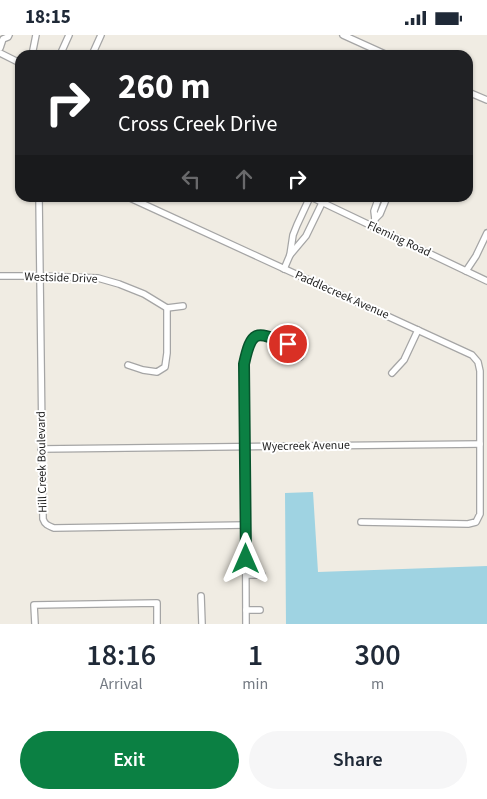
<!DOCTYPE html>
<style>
body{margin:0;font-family:"Source Sans 3",sans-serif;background:#f6f6f7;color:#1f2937;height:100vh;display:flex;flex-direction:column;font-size:19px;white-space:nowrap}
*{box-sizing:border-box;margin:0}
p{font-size:16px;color:#747a83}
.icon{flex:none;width:28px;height:28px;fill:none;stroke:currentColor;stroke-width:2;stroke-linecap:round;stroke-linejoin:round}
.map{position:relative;height:589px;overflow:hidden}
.details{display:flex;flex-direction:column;background:#fff;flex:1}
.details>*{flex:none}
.banner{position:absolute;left:15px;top:15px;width:458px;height:152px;border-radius:15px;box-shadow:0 1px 4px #0004;background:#202124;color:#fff;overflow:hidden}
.pin{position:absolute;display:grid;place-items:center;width:42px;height:42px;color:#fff;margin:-21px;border:2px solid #fff;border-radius:50%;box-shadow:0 1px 5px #0007}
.me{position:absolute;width:55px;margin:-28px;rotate:0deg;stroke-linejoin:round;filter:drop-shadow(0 0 4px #0008)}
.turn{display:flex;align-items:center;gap:18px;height:105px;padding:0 20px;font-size:22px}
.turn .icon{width:65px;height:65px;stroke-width:2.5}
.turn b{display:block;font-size:35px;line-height:42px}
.lanes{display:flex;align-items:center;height:48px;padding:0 20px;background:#0003;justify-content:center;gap:25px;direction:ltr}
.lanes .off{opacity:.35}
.eta{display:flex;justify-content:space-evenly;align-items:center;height:85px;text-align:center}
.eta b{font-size:30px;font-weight:600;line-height:35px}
.action{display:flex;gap:10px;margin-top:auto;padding:10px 20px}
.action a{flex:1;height:58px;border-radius:30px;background:#0b8043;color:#fff;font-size:20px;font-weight:600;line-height:58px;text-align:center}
.action a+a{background:#f6f6f7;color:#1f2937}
.status{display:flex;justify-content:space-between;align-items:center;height:35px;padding:0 25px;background:#fff;direction:ltr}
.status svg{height:14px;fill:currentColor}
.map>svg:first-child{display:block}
.water{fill:#9fd3e2}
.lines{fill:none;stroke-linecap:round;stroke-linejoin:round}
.minor-casing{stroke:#a5a5a5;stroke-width:8}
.minor{stroke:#fff;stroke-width:5.5}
.route-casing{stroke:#07532c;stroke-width:12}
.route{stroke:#0b8043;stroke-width:9}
.labels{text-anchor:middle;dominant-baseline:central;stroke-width:4;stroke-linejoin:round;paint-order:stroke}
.street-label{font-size:12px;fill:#1e1e1e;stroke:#fff}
</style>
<div class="status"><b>18:15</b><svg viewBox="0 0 49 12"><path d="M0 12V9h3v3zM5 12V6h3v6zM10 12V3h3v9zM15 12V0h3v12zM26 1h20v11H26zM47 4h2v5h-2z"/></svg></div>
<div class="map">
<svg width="487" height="589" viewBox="0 0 487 589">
<rect width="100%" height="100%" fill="#f0ece3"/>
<path class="water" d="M313 457 318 537 487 531V589H286L285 458Z"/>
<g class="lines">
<defs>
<g id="minor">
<path d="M343 0 387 20"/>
<path d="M0 13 3 4 8 2 9 0"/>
<path d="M0 18 20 28"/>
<path d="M32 20 36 0"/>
<path d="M60 20 69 0"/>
<path d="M92 20 101 0"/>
<path d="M468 57 487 65"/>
<path d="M39 162 43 484C45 490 49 491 54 493L246 490"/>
<path d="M128 162 472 320 478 327 480 336V479L476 487 468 489 361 487"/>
<path d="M311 162 487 246"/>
<path d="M375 184 374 176 379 162"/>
<path d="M372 191 375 184 380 179 387 162"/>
<path d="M290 220 306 201 322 168"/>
<path d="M284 234 290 220 293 200 297 190 310 162"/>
<path d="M466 236 476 221 487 198"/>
<path d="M0 241H40L98 243 119 249 144 259 167 273V318L165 332 157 337 143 335 128 330"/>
<path d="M167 273 183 271"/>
<path d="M392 338 404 325 418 295"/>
<path d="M41 414 480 409"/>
<path d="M246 540H262"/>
<path d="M201 561 202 589"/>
<path d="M246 575H260"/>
<path d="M35 589 34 570 157 568V589"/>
<path d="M246 589 245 329C246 320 247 306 256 301 262 297 284 307 289 311 293 314 296 319 300 322"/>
</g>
</defs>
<use href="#minor" class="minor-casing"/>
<use href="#minor" class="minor"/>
</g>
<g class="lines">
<defs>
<path id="route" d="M246 524 244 329C252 292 257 297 288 309"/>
</defs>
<use href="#route" class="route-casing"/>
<use href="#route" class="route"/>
</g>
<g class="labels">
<g class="street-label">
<text transform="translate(399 204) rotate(25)">Fleming Road</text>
<text transform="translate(61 243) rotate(2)">Westside Drive</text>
<text transform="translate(342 260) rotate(24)">Paddlecreek Avenue</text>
<text transform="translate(306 411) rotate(-1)">Wyecreek Avenue</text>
<text transform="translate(42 427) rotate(-91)">Hill Creek Boulevard</text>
</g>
</g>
</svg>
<div class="pin" style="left:288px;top:309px;background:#d93025"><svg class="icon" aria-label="arrive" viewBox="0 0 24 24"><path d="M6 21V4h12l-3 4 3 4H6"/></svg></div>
<svg class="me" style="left:246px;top:524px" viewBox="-20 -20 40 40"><path d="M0-17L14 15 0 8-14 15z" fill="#0b8043" stroke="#fff" stroke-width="4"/></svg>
<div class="banner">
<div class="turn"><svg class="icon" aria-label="right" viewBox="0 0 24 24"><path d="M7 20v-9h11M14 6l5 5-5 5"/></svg><div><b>260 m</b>Cross Creek Drive</div></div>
<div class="lanes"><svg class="icon off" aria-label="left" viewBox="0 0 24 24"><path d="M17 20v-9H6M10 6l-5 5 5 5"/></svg><svg class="icon off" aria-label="ahead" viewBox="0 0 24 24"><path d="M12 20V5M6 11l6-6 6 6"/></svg><svg class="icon" aria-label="right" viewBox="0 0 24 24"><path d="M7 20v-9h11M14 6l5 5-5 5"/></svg></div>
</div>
</div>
<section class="details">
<div class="eta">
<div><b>18:16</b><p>Arrival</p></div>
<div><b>1</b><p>min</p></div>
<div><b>300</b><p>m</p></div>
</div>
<div class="action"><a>Exit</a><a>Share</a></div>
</section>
